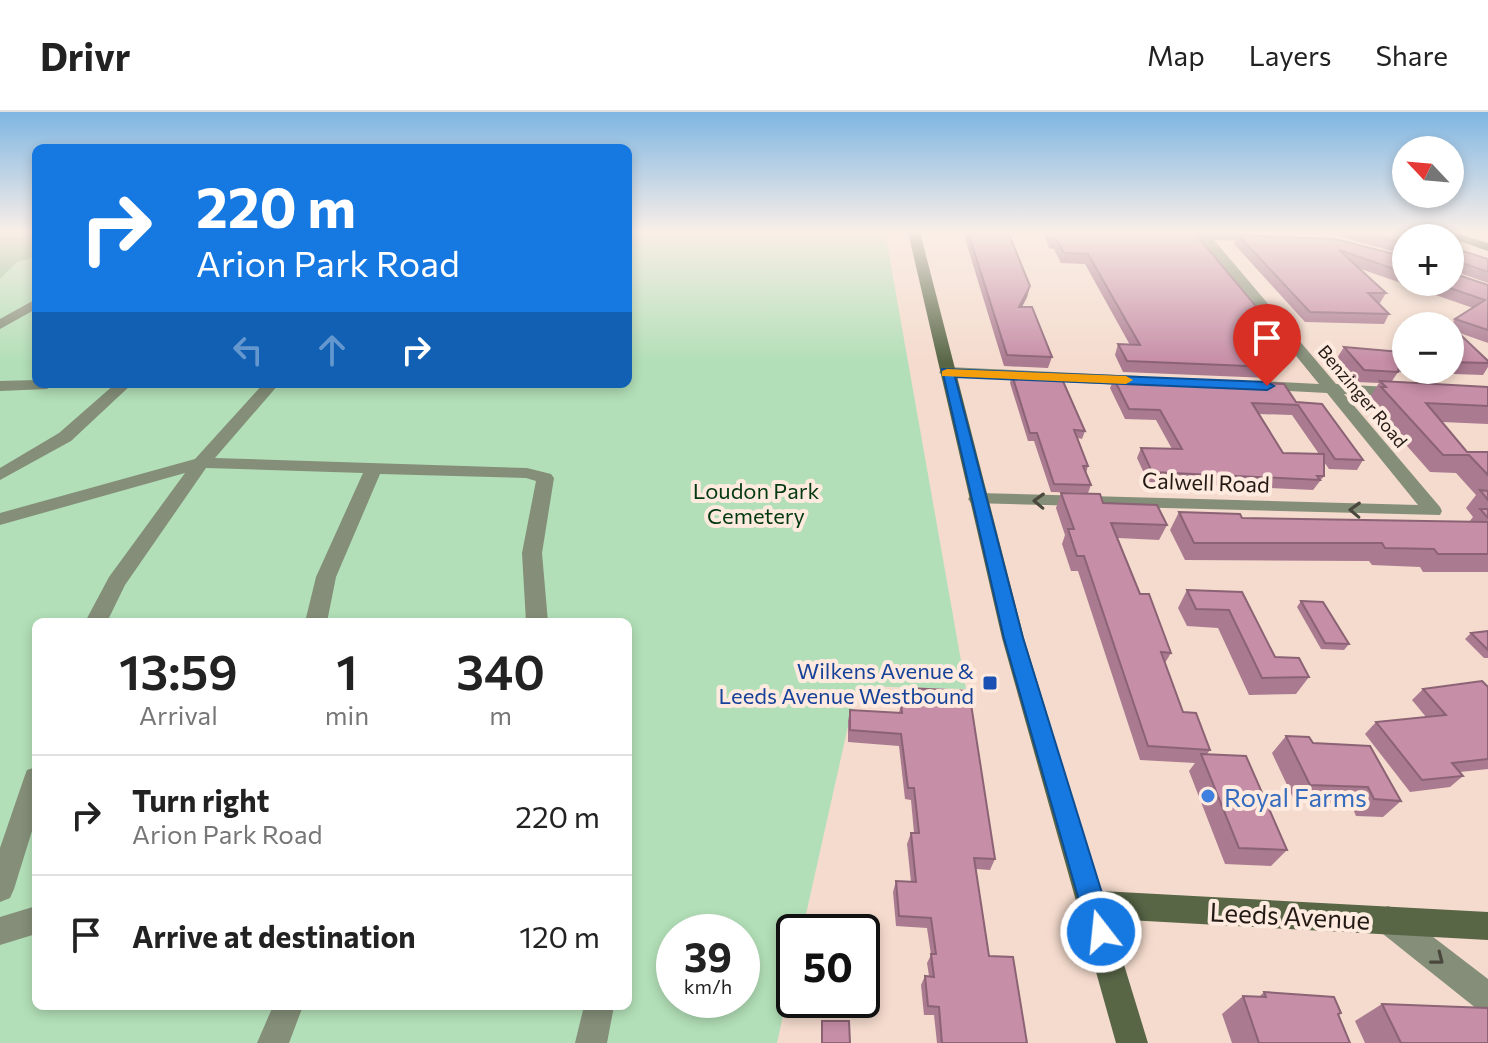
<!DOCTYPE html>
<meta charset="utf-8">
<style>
body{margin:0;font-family:Commissioner,sans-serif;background:#f6f6f6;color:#222;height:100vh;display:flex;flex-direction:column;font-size:30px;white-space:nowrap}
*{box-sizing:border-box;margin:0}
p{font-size:26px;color:#767676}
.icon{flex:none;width:44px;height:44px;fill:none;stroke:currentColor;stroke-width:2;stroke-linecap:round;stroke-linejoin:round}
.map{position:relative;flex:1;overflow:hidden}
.panel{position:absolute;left:32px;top:506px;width:600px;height:392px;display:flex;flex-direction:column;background:#fff;border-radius:12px;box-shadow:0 4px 12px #0003}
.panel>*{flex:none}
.top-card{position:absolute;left:32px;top:32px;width:600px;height:244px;border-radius:12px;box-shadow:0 4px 12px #0003;background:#1678e1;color:#fff;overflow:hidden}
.needle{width:52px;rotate:296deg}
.buttons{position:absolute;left:1392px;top:24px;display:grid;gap:16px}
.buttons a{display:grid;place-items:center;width:72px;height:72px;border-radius:50%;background:#fff;box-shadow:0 4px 12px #0003;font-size:40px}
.speed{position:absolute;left:656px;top:802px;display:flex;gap:16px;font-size:40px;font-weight:700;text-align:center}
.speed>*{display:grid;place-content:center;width:104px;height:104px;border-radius:50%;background:#fff;box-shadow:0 4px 12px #0003;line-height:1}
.speed small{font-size:20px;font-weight:400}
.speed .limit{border:4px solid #111;border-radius:12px;background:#fff;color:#111}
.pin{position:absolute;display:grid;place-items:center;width:68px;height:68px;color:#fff;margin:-82px -34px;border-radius:50% 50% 50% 0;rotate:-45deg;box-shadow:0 0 8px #0007}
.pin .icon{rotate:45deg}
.me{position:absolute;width:88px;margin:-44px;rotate:344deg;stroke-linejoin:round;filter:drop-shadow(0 0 6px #0008)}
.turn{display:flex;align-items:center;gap:28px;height:168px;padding:0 32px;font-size:36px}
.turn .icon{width:104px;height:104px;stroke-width:2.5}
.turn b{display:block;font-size:56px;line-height:68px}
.lanes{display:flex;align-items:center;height:76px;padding:0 32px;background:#0003;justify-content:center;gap:40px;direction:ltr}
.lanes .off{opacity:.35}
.eta{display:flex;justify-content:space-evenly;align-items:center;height:136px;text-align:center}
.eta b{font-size:48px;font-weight:600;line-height:56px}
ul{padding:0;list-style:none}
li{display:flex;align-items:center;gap:24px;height:120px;padding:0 32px;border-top:2px solid #e0e0e0}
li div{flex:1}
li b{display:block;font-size:30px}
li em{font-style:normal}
header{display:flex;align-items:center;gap:48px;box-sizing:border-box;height:112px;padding:0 40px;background:#fff;border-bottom:2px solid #e0e0e0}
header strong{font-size:38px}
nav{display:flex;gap:44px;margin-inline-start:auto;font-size:28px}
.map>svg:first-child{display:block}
.green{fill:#b2dfb7;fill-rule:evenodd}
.forest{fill:#92c097}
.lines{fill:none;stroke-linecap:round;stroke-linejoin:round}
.street{fill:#848e78;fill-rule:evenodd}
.secondary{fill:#586646;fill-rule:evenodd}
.primary{fill:#3a4a23;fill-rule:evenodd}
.wall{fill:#aa7a90;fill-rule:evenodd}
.shaded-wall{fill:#8b6375}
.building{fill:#c68ea7;stroke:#8b6375;stroke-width:2}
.oneway{stroke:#4a483d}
.route{fill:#1678e1;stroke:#0e4e92;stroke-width:2}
.slow{fill:#f59e0b}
.transit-dot{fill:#1a4fb4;stroke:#feeade;stroke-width:3}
.shop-dot{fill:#3f7fe0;stroke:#feeade;stroke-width:3}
.labels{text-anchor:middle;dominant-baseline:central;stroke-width:8;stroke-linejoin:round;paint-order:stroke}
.far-street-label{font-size:18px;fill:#231a15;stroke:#feeade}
.street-label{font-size:22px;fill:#231a15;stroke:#feeade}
.park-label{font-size:22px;fill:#023812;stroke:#feeade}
.transit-label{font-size:22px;fill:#164399;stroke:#feeade;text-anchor:end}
.near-shop-label{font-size:26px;fill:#366cbe;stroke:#feeade;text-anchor:start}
.near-street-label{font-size:26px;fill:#231a15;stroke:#feeade}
</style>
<header>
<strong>Drivr</strong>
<nav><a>Map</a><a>Layers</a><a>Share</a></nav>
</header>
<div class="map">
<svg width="1488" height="931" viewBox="0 0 1488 931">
<rect width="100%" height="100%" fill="#f4dbcd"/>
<path class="green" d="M0 120H36V272H628V120H885L966 577 857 574 802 820H794V854L777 931H0ZM36 510H628V894H36ZM674 820H742V888H674Z"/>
<path class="forest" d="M0 120H36V145L17 150 0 167Z"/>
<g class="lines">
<g class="street">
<path d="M1195 120 1265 123V127L1261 129 1214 128 1336 272 1404 276 1407 279 1399 284 1344 282 1440 395 1442 399 1440 403 971 391 968 387 971 383 977 381 1418 393 1327 281 1254 277 1251 274 1259 269 1319 272Z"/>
<path d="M36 187V197L0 217V207Z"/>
<path d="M947 255 1139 264 1147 269 1139 274 942 263 939 260Z"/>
<path d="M36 268V272H55L47 277 0 279V269Z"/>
<path d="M115 272H132L71 329 0 368V356L59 321Z"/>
<path d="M263 272H279L215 346 527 356 551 362 554 366 542 441 548 510H526L522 441 536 369 526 366 380 362 336 465 327 510H305L316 465 363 361 206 356 125 473 107 510H85L109 465 185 361 0 413V401L195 347Z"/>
<path d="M36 655V706L14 777 10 786 0 790V736L24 666 27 658Z"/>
<path d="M36 794V822L0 833V805Z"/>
<path d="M1388 794 1398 798 1488 867V901L1477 897 1378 818 1374 808 1378 798Z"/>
<path d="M273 894H303L289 931H257Z"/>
<path d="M584 894H614L607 931H575Z"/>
</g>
<path class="secondary" d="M908 120H920L1024 526 1101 779 1488 800V828L1110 807 1148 931H1116L1002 526Z"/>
<path class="primary" d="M1434 120H1452L1488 131V139Z"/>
</g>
<g class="wall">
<path d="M963 120H1008L1030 174 1027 185 1022 195 1052 245 1048 256 1004 254Z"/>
<path d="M1043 120H1194L1293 239 1287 250H1283L1278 261H1270L1268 266 1123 260 1115 243 1118 232 1130 233 1085 152 1061 151 1054 137 1049 136Z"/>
<path d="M1280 120H1319L1318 121Z"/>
<path d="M1344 120H1405L1406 143 1342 125Z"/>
<path d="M1238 123 1406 145V170H1450V135L1488 147V171L1454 159 1455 162 1488 173V231L1457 220 1488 249V255L1483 263 1398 260 1392 269 1488 275V312L1442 310 1467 340H1488V460H1423L1420 455 1372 453 1369 449 1185 448 1170 418 1179 400 1242 406 1469 410 1473 405 1466 396 1476 383 1456 361 1430 360 1370 292 1372 288 1370 285 1379 271 1357 270 1337 246 1344 235 1401 240 1406 237V258H1450V214L1455 207 1473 196 1358 156 1386 181 1380 191H1378L1389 202 1384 212 1305 210 1234 132Z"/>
<path d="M1012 263 1085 319 1082 327 1078 326 1088 354 1086 361 1091 373 1088 381 1051 380 1034 329H1028L1010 271Z"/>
<path d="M1114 267 1296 290 1363 348 1357 358 1329 357 1324 350V364L1313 378 1148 370 1137 346 1141 336 1172 337 1156 308 1125 307 1110 276ZM1259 302 1292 303 1319 342 1283 341Z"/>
<path d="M1061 381 1103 391 1167 413 1159 428 1118 426 1140 482 1171 541 1165 551 1183 600 1210 638 1207 642 1287 738 1271 754 1225 752 1189 659 1195 651 1140 648 1078 459H1071L1062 432 1065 423 1056 396Z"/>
<path d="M1187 478 1242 480 1275 545 1309 565 1296 582 1249 583 1218 516 1187 514 1178 496Z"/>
<path d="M1301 489 1349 532 1344 538 1321 537 1297 495Z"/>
<path d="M1488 519V546H1484L1465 527 1471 521Z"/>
<path d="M1488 575V657L1460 660 1463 664 1450 675 1410 680 1365 622 1376 610 1426 605 1412 588 1423 577Z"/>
<path d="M907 576 995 747 990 758 976 757 989 844 1027 931H937L934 903H924L921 873 925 864H929L927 851 931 843 927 816 896 814 893 780 896 769 911 770 907 732 911 721H914L911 688 905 687 899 634 848 630V609L850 598 899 601 901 591H904Z"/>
<path d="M1286 624 1313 631 1401 689 1383 705 1356 704 1351 692 1295 690 1272 641Z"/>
<path d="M1264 880 1338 903 1350 931H1232L1222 902 1243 884 1259 885Z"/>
<path d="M1382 892 1488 931H1365L1355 909Z"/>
</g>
<path class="shaded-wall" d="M1030 174 1027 185 1016 206 1019 195Z"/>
<g class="building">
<path d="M968 120H1008L1030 174 1019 195H1032L1052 245 1007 243Z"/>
<path d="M1049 120H1194L1293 239 1275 238 1284 250H1270L1274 255 1127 249 1118 232 1140 233 1088 142 1064 141 1056 127H1051Z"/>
<path d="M1363 120H1405L1424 126H1406V132Z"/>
<path d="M1238 123 1335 127 1406 145V161L1339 138 1386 181H1368L1389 202 1310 200Z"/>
<path d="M1450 135 1488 147V160L1457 149 1453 152 1455 162 1488 173V218L1455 207 1485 188 1432 170H1450Z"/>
<path d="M1448 211 1488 249V251L1450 250V214H1442Z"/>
<path d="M1344 235 1401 240 1406 237V248H1400L1398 260 1364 258Z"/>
<path d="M1012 263 1062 267 1085 319 1074 318 1088 354H1083L1091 373 1054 372 1037 321H1030Z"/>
<path d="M1114 267 1284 272 1296 290 1322 292 1363 348 1335 347 1298 293 1252 291 1283 341 1324 342V364H1317L1320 368 1152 360 1141 336 1182 337 1160 298 1129 297Z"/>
<path d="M1380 269 1488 275V294L1426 291 1467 340H1488V363L1469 343H1443L1381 275H1386Z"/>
<path d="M1480 378 1488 379V388Z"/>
<path d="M1061 381 1100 382 1103 391 1157 393 1167 413 1111 411 1140 482H1149L1171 541 1161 540 1183 600 1196 601 1210 638 1148 634 1084 444H1077L1068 417H1074Z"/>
<path d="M1480 397H1488V406Z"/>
<path d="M1179 400 1240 402 1242 406 1488 410V442H1438L1434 437 1385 436 1382 431H1194Z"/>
<path d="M1187 478 1242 480 1275 545 1299 546 1309 565 1262 566 1229 498 1196 497Z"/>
<path d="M1301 489 1323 490 1349 532 1325 531Z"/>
<path d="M1488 519V538L1471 521Z"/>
<path d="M1482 569 1488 575V647L1452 651 1463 664 1422 668 1376 610 1446 603 1423 577Z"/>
<path d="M907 576 969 579 995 747 974 746 989 844 1013 845 1027 931H942L939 895 928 894 925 864 934 865 931 842H936L931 806 899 804 896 769 916 770 911 721H919L914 676H908L901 622 850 618V598L902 601 901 591H908Z"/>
<path d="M1286 624 1309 625 1313 631 1370 634 1401 689 1374 687 1368 675 1310 673Z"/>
<path d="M1201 642 1246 644 1287 738 1239 736Z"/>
<path d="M1264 880 1334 885 1341 901 1338 902 1350 931H1259L1243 884 1266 885Z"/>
<path d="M1382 892 1488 896V931H1401Z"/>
<path d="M822 909H849L850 931H822Z"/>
</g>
<defs><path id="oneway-chevron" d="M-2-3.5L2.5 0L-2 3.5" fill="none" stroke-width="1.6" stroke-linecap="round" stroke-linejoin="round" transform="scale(2)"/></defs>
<g class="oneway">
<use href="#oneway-chevron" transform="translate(1039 389) rotate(-178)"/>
<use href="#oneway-chevron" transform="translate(1355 398) rotate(-178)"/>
<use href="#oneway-chevron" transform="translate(1438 847) rotate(38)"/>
</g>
<linearGradient id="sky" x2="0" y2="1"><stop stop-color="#7fb6e2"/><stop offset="0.48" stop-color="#faefe8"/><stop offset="1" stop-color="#faefe8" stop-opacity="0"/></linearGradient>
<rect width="1488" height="250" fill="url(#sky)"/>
<path class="route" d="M942 257 1267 270 1274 274 1267 278 955 265 1023 526 1114 820 1110 829 1101 833 1091 829 1088 820 1004 526Z"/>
<path class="slow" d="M947 257 1126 264 1133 268 1126 272 942 264V259Z"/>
<rect class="transit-dot" x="982" y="563" width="16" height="16" rx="4"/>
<circle class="shop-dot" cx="1208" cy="684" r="8"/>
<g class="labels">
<g class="far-street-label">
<text transform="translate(1363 284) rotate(50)">Benzinger Road</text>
</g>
<g class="street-label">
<text transform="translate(1206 370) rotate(2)">Calwell Road</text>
</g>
<g class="park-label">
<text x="756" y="378">Loudon Park<tspan x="756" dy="25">Cemetery</tspan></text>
</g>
<g class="transit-label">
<text x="974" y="558">Wilkens Avenue &amp;<tspan x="974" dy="25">Leeds Avenue Westbound</tspan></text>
</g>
<g class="near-shop-label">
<text x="1224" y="684">Royal Farms</text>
</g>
<g class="near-street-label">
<text transform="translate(1290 803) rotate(3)">Leeds Avenue</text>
</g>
</g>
</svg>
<div class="buttons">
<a><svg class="needle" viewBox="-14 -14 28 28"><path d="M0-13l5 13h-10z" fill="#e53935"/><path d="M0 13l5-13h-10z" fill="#767676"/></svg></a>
<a>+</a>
<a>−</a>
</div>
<div class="speed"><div>39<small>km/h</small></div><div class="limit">50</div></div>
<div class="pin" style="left:1267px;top:274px;background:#d93025"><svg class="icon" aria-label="arrive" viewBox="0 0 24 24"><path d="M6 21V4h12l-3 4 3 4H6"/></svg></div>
<svg class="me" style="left:1101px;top:820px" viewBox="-20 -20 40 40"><circle r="17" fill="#1678e1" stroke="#fff" stroke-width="3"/><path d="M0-11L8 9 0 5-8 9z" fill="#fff"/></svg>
<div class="top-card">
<div class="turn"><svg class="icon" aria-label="right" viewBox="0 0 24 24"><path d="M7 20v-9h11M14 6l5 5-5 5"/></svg><div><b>220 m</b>Arion Park Road</div></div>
<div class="lanes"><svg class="icon off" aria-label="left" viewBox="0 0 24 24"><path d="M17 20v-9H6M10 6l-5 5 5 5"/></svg><svg class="icon off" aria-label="ahead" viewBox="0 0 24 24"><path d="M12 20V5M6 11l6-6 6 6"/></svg><svg class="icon" aria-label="right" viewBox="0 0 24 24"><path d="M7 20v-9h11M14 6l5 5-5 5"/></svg></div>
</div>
<section class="panel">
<div class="eta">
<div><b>13:59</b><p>Arrival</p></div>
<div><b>1</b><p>min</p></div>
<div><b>340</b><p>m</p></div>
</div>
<ul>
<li><svg class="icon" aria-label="right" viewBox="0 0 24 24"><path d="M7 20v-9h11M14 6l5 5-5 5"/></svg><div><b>Turn right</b><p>Arion Park Road</p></div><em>220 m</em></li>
<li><svg class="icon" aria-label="arrive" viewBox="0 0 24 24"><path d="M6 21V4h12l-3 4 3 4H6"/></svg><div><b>Arrive at destination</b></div><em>120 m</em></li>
</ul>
</section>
</div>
